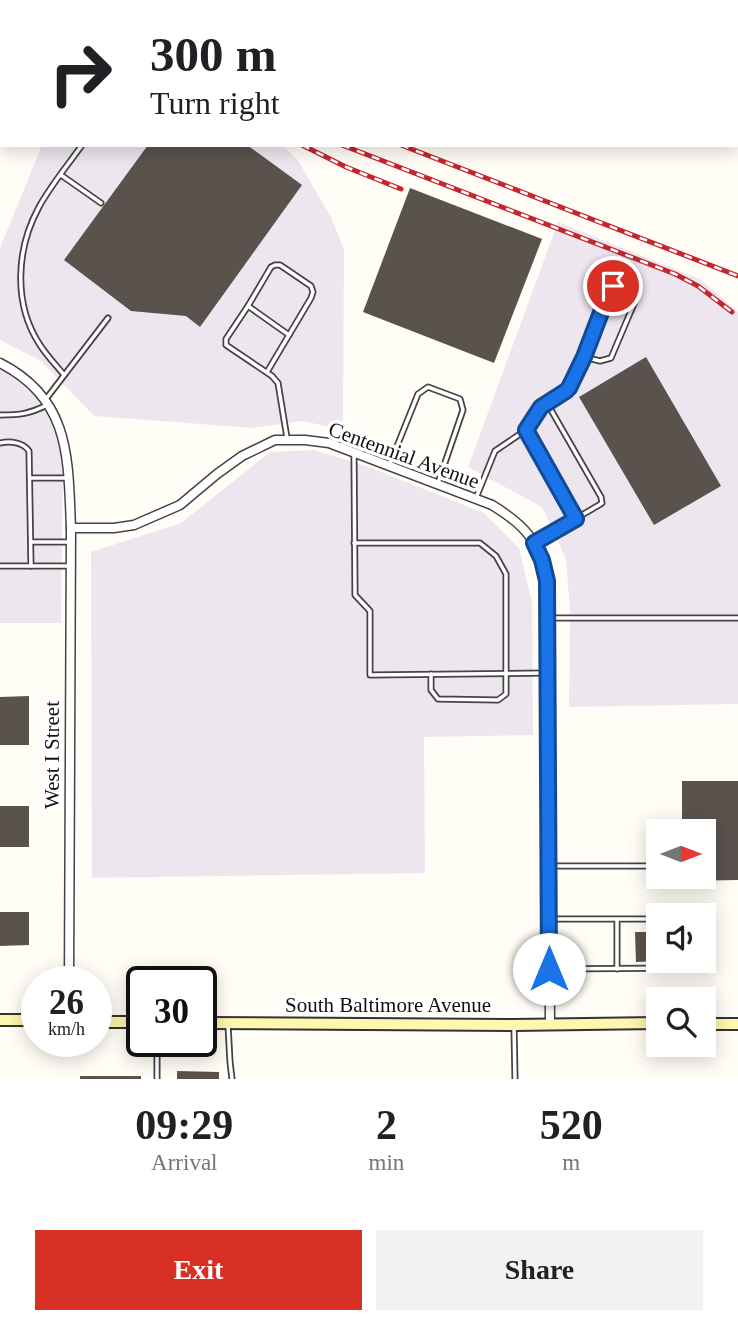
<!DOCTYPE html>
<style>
body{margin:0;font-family:"Times New Roman",serif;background:#f2f2f2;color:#202124;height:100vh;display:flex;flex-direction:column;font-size:26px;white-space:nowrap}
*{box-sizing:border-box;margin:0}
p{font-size:23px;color:#757577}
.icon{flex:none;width:38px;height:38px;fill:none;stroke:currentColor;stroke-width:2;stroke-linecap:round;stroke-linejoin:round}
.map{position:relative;height:1079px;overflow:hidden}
.details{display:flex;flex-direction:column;background:#fff;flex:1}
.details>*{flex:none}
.top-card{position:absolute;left:0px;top:0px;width:738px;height:147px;box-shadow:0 4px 18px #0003;background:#fff;color:#202124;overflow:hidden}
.needle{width:46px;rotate:90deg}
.fabs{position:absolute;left:646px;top:819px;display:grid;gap:14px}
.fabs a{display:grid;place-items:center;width:70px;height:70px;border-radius:0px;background:#fff;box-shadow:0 4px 18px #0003;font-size:35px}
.speed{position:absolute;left:21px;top:966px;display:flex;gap:14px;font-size:35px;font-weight:700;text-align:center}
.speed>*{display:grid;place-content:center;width:91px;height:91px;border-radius:50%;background:#fff;box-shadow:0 4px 18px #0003;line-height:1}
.speed small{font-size:18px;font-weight:400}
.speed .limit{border:4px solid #111;border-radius:10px;background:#fff;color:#111}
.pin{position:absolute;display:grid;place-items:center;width:60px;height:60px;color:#fff;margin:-30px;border:4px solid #fff;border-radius:50%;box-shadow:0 2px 7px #0007}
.me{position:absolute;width:77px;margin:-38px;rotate:0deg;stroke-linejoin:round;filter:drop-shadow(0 0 5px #0008)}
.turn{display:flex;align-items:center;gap:24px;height:147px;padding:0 35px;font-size:32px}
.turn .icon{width:91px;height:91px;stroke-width:2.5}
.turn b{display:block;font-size:49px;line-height:60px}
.eta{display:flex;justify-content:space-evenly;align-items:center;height:119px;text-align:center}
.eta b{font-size:42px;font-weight:700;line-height:49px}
.primary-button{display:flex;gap:14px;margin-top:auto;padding:14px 35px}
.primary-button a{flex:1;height:80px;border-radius:0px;background:#d93025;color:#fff;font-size:28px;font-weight:700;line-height:80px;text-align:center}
.primary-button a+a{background:#f2f2f2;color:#202124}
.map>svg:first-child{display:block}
.industrial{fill:#eee6ef}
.building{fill:#5a524d}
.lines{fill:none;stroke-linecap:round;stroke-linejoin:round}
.lane-casing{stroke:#444;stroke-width:7}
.street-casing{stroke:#444;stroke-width:11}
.secondary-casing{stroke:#333;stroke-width:14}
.lane{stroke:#fff;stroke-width:3.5}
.street{stroke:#fff;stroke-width:8}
.secondary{stroke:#fff6b0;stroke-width:10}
.rail-casing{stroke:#c4262e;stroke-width:5}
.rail{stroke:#fff;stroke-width:2.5;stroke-dasharray:8;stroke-linecap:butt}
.route-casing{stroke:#114b97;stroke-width:18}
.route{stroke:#1a73e8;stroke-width:12}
.labels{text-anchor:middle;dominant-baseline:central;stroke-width:7;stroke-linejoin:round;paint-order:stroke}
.street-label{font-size:21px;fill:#111;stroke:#fff}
</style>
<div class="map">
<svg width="738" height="1079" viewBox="0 0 738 1079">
<rect width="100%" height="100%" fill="#fffdf5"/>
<g class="industrial">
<path d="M42 145H282L297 159 331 217 344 249 343 430 303 421 253 428 94 416 41 361 0 340V248Z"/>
<path d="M558 222 700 279 738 312V704L569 707 570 611 566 559 542 507 468 467Z"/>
<path d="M0 365 48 408 63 456 61 623H0Z"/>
<path d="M314 450 366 466 484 513 519 548 532 602 533 735 424 737 425 873 92 878 91 552 181 523 270 452Z"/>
</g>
<g class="building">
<path d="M148 145H247L302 185 200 327 186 316 131 311 64 260Z"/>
<path d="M410 188 542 239 494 363 363 312Z"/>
<path d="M646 357 721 486 654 525 579 397Z"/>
<path d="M29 696V745H0V697Z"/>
<path d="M682 781H738V880L682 881V877H704V831H682Z"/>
<rect x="0" y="806" width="29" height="41"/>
<path d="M650 845H658V862H651Z"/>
<path d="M0 912H29V945L0 946Z"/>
<path d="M635 932H658V961L636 962Z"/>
<path d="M177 1071 219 1072V1079H177Z"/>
<rect x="80" y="1076" width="61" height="3"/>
</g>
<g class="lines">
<defs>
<g id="lane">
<path d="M61 175 101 203"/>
<path d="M248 306 271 267 275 265H280L311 286 313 292 311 298 267 372"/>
<path d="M64 375C56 365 47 356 40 345 13 304 16 249 39 207 51 185 68 165 82 145"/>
<path d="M46 399 108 318"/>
<path d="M547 403 541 407 526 430 576 519"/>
<path d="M0 415C20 415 29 414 47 405"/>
<path d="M287 438 278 383 272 376 226 345V339L248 306 289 335"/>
<path d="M0 443C10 441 23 442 29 451L31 566"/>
<path d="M354 455 355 595 370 611V675L546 673"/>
<path d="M389 466 418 394 428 387 460 399 463 410 438 483"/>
<path d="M30 478H67"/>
<path d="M476 498 495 451 526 430"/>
<path d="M31 542H69"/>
<path d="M536 542 599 505 602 503 601 497 547 403 569 388 584 357 610 289 616 286 632 292 636 299 611 358 600 361 584 357"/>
<path d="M354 543H480L496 556 506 574V694L498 700 438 699 431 690V674"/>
<path d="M0 566H71"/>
<path d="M548 618H738"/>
<path d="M551 866H647"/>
<path d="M552 919H658"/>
<path d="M617 920V969"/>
<path d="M551 969 680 968 687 965 690 961"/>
<path d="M228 1025 230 1062 232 1079"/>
<path d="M514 1027 515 1079"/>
<path d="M157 1041V1079"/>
</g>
<g id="street">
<path d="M0 363C71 399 68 459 71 528L69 982"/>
<path d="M71 528H114L134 525 180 505 217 474 242 456 275 440H305L329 443 492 505C528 527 537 540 547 581L550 1024"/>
</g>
<g id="secondary">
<path d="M0 1020H37"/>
<path d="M96 1022H142"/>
<path d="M201 1023 514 1025 658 1023"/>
<path d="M704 1024H738"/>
</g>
</defs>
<use href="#lane" class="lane-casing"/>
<use href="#street" class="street-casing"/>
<use href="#secondary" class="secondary-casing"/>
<use href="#lane" class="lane"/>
<use href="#street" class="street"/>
<use href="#secondary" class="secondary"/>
<defs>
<g id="rail">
<path d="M27 0 31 2"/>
<path d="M0 14H2"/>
<path d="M302 145 346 167 401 189"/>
<path d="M342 145 675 274 698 286 732 312"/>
<path d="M401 145 738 276"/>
</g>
</defs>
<use href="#rail" class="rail-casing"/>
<use href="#rail" class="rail"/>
</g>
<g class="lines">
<defs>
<path id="route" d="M549 969 547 581 542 560 534 543 576 519 526 430 541 407 566 391 569 388 584 357 610 289 613 286"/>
</defs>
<use href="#route" class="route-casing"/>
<use href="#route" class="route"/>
</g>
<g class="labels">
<g class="street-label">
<text transform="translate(404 455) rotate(20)">Centennial Avenue</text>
<text transform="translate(52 755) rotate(-90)">West I Street</text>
<text x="388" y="1005">South Baltimore Avenue</text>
</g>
</g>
</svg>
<div class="fabs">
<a><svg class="needle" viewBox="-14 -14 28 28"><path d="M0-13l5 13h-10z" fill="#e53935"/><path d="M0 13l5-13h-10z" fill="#757577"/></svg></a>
<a><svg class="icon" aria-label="sound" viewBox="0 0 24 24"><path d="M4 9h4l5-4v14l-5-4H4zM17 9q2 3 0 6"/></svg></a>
<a><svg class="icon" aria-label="search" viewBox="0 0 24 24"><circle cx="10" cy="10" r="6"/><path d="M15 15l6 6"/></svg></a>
</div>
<div class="speed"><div>26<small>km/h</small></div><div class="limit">30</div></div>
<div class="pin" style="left:613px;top:286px;background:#d93025"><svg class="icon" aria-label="arrive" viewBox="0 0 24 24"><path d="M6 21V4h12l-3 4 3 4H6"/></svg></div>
<svg class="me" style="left:549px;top:969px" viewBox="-20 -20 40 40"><circle r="19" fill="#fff"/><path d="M0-13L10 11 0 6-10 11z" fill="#1a73e8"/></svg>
<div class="top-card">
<div class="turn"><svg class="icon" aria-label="right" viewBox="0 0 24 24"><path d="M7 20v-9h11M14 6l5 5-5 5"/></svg><div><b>300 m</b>Turn right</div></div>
</div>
</div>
<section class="details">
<div class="eta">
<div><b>09:29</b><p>Arrival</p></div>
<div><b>2</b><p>min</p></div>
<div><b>520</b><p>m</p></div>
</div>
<div class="primary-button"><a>Exit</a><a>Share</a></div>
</section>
